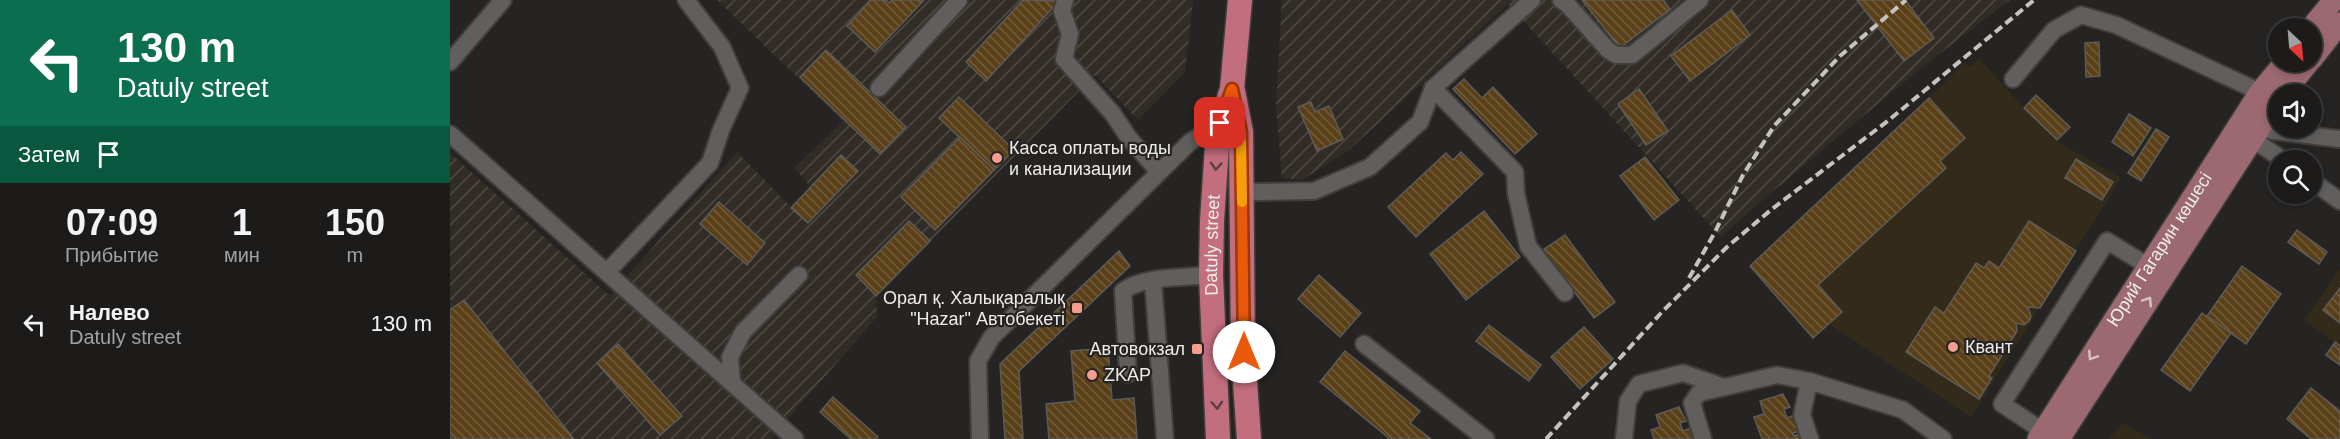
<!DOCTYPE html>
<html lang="ru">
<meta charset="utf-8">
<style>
body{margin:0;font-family:Helvetica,sans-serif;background:#252423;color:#f1f3f6;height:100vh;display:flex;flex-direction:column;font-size:22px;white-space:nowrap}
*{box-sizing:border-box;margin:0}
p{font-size:20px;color:#a0a1a2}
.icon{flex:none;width:33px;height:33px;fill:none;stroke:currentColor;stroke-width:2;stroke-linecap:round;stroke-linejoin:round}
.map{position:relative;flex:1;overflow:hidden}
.panel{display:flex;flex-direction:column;background:#1c1b1a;width:450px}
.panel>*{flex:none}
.top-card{background:#0b6e4f;color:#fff;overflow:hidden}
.needle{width:39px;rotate:154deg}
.fabs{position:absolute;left:1818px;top:18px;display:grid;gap:12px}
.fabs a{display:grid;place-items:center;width:54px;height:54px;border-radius:50%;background:#1c1b1a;box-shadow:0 3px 9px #0003,0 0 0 2px #3a3939;font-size:30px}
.pin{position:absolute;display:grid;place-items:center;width:51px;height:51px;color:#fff;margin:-26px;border-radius:12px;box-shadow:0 3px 9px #0006}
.me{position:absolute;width:66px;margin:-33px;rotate:0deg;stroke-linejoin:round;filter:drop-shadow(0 0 4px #0008)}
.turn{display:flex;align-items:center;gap:21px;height:126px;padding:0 18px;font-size:27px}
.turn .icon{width:78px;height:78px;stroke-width:2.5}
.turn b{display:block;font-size:42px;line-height:51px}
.then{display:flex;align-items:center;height:57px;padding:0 18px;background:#0003;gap:12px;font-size:22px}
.eta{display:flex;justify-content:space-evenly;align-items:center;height:102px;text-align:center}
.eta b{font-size:36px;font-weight:700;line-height:42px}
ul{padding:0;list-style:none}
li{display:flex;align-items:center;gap:18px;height:78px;padding:0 18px}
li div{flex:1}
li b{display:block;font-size:22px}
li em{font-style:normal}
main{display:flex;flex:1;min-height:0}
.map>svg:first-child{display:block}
.commercial{fill:#332b1a}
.industrial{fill:url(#industrial-furrows)}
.building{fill:url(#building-back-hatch);stroke:#5d5b59;stroke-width:1.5}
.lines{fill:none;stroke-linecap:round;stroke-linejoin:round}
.minor-casing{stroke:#403f3d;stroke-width:20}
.major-casing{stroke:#403f3d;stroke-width:24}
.highway-casing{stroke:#403f3d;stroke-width:27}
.minor{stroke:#615f5d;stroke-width:16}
.major{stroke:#9c6871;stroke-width:21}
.highway{stroke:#c36e7f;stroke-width:24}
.rail{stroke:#c5c3c2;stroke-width:4;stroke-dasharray:9 4.5;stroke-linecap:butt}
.oneway{stroke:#5d3e43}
.oneway2{stroke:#d5c4c6}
.route-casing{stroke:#983908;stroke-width:15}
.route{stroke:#ea580c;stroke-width:10}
.slow{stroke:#f59e0b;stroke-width:10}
.poi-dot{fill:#f59d8e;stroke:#262422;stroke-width:2}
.labels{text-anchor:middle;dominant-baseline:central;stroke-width:4.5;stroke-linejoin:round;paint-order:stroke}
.poi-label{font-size:18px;fill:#edeceb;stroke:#262422;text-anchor:start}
.street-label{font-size:18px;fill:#edeceb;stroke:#262422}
</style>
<main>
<section class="panel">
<div class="top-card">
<div class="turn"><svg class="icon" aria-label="left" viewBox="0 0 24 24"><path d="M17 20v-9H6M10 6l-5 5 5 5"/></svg><div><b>130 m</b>Datuly street</div></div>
<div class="then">Затем<svg class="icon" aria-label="arrive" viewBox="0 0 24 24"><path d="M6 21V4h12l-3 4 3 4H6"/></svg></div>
</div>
<div class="eta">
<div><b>07:09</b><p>Прибытие</p></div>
<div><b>1</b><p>мин</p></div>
<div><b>150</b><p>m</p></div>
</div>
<ul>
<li><svg class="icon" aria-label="left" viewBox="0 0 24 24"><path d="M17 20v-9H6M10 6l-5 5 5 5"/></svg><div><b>Налево</b><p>Datuly street</p></div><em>130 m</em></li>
</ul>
</section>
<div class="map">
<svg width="1890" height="439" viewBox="0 0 1890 439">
<defs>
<pattern id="industrial-furrows" width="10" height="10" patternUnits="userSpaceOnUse" patternTransform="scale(1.5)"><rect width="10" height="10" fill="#312c25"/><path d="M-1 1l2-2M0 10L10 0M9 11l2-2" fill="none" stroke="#4f4b45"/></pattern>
<pattern id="building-back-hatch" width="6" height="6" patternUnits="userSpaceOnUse" patternTransform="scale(1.5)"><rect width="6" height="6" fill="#5a4018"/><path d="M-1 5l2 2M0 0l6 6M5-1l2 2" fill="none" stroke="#725c3a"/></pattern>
</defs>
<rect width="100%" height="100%" fill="#262422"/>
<g class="commercial">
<path d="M1529 59 1603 139 1671 178 1521 417 1379 324 1363 338 1300 266 1479 98 1515 62 1520 67Z"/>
<path d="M1890 269V346L1854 320Z"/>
<path d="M1672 423 1701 439H1659Z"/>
</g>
<g class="industrial">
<path d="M267 0H743L735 72 688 120 645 75 426 296 427 317 320 439H0V153L160 296 287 152 341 207 360 186 344 168 393 121Z"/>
<path d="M832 0H1560L1471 68 1316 197 1271 237 1058 4 899 150 852 180 832 178 826 105Z"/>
</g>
<g class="building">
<path d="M421 0H436L439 3 442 0H474L425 52 397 26Z"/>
<path d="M573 0 609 1 536 81 516 62Z"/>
<path d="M1132 0H1213L1220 9 1170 48Z"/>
<path d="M1407 0H1455L1484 38 1454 61Z"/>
<path d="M1282 10 1300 35 1240 81 1221 56Z"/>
<path d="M1649 42 1650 76 1636 77 1635 43Z"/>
<path d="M376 50 456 127 430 154 350 77Z"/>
<path d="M1014 79 1032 98 1043 87 1087 134 1065 154 1003 89Z"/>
<path d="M1189 89 1218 131 1196 145 1168 104Z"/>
<path d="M1586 95 1620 127 1607 140 1574 108Z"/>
<path d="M509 97 564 150 544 170 489 118Z"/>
<path d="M1479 98 1515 138 1490 161 1496 168 1368 285 1392 312 1363 338 1300 266Z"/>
<path d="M861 102 865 112 879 106 893 139 867 151 848 107Z"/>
<path d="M1679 114 1701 128 1683 156 1662 142Z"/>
<path d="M1706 129 1719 137 1691 181 1678 173Z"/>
<path d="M510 137 544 170 485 230 451 197Z"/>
<path d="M1011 152 1033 174 966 237 938 207 996 153 1003 160Z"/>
<path d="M391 155 408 171 358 223 341 208Z"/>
<path d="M1195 157 1229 200 1204 220 1170 176Z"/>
<path d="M1626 159 1663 182 1652 200 1615 178Z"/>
<path d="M269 202 315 243 297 265 250 224Z"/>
<path d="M1034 211 1070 257 1016 300 980 254Z"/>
<path d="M459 221 480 241 426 296 406 275Z"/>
<path d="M1579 221 1626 251 1590 308 1578 307 1581 317 1579 321 1574 325 1566 323 1567 331 1539 376 1542 378 1529 399 1456 352 1485 307 1494 313 1526 263 1534 268 1539 261 1549 268Z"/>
<path d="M1847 230 1877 252 1869 264 1838 242Z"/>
<path d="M1115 235 1165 302 1144 318 1093 250Z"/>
<path d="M669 251 680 266 569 371 573 439H555L550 364Z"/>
<path d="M1792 266 1831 294 1796 344 1757 316Z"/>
<path d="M869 275 911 313 890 337 848 299Z"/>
<path d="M1890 288V323L1873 310Z"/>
<path d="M14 300 124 439H0V310Z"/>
<path d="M1752 313 1781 333 1740 391 1711 370Z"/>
<path d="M1039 325 1091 365 1079 381 1026 341Z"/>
<path d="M1134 327 1163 359 1130 389 1101 357Z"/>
<path d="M1885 342 1890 346V365L1876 355Z"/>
<path d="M168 344 232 416 210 435 147 363Z"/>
<path d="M658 348 662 400 684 398 687 439H599L596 404 625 401 621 351Z"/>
<path d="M895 351 970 411 960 423 981 439H940L870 382Z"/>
<path d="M1861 388 1890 411V439H1861L1837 419Z"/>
<path d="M1333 394 1340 407 1334 409 1337 418 1345 415 1350 431 1343 433 1344 436 1350 434 1352 439H1312L1304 417 1314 414 1310 401Z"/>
<path d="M383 397 428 437 427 439H401L370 412Z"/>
<path d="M1229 407 1236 421 1230 423 1233 431 1241 428 1245 439H1204L1201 430 1210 427 1206 415Z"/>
</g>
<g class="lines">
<defs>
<g id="minor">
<path d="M615 0 612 11 620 34 614 59 663 114 679 138 709 172"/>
<path d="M1111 0 1117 4 1158 50 1166 55H1182L1250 0"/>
<path d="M0 62 53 0"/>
<path d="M1563 79 1604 30 1631 15 1666 25 1810 92"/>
<path d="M429 88 509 0"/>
<path d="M983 88 1065 172 1066 193 1078 246 1115 293"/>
<path d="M1809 129 1890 139"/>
<path d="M1794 133 1833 160"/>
<path d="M0 134 345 439"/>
<path d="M1862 181 1890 201"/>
<path d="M792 189 807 192 864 191 920 167 970 122 983 88 1082 0"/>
<path d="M157 272 260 163 271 130 290 88 272 47 236 0"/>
<path d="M703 280 715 439"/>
<path d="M914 344 1036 439"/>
<path d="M678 374 673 291C696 275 734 278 761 275"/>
<path d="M1359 381 1352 415 1360 439"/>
<path d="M282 383 280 357 293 332 349 275"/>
<path d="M1593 431 1552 404 1657 241 1700 267"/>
<path d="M530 439 528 361 541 338 740 142 770 123"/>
<path d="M1174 439 1178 401 1189 384 1233 373 1274 387"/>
<path d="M1253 439 1242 403 1249 393 1327 375 1359 381 1453 410 1493 439"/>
</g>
<g id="major">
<path d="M1861 28 1884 0"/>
<path d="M1862 59 1890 23"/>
<path d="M1833 94 1859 62"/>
<path id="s1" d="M1588 439 1787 128 1810 92 1835 62"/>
<path d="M1609 439 1828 100"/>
</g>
<g id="highway">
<path d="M783 91 791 132 793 353 799 439"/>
<path id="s2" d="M768 439 761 275 762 221 768 131 782 89 790 0"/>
</g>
</defs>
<use href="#minor" class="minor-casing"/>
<use href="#major" class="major-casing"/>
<use href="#highway" class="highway-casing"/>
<use href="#minor" class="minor"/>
<use href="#major" class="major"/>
<use href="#highway" class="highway"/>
<g class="rail">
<path d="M1239 278 1265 232 1293 175 1324 126 1390 56 1456 0"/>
<path d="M1096 439 1212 312 1277 247 1322 209 1439 120 1584 0"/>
</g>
</g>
<defs><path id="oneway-chevron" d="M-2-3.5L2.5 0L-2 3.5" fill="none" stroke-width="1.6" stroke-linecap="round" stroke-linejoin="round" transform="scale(1.5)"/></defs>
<g class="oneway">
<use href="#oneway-chevron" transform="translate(766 166) rotate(94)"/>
<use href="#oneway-chevron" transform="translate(767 405) rotate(87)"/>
</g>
<g class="oneway2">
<use href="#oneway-chevron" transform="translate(1698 301) rotate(-57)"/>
<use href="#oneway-chevron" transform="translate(1642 356) rotate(123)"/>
</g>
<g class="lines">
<defs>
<path id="route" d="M770 123 782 89 791 132 794 352"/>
</defs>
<use href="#route" class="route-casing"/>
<use href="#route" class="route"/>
<path class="slow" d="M791 142 792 202"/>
</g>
<g class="poi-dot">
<circle cx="547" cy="158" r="6"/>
<rect x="621" y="302" width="12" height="12" rx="3"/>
<circle cx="1503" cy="347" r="6"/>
<rect x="741" y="343" width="12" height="12" rx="3"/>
<circle cx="642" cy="375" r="6"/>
</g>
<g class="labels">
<g class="poi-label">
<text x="559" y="148">Касса оплаты воды<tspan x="559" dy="21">и канализации</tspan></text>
<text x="615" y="298" text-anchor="end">Орал қ. Халықаралық<tspan x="615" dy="21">"Hazar" Автобекеті</tspan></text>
<text x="1515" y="347">Квант</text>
<text x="735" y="349" text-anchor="end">Автовокзал</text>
<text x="654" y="375">ZKAP</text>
</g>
<g class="street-label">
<text stroke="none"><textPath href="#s2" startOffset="194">Datuly street</textPath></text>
<text stroke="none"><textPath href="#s1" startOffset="225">Юрий Гагарин көшесі</textPath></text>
</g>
</g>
</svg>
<div class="fabs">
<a><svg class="needle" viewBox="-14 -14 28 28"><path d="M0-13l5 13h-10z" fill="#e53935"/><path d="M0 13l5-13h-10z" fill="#a0a1a2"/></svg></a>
<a><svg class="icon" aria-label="sound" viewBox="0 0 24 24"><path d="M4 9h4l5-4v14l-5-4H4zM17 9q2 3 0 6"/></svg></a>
<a><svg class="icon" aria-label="search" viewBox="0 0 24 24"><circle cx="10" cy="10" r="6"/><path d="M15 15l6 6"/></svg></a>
</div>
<div class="pin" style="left:770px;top:123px;background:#d93025"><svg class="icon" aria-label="arrive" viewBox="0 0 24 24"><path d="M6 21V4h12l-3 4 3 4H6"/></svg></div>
<svg class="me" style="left:794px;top:352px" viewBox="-20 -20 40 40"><circle r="19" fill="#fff"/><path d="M0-13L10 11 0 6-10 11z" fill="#ea580c"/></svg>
</div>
</main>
